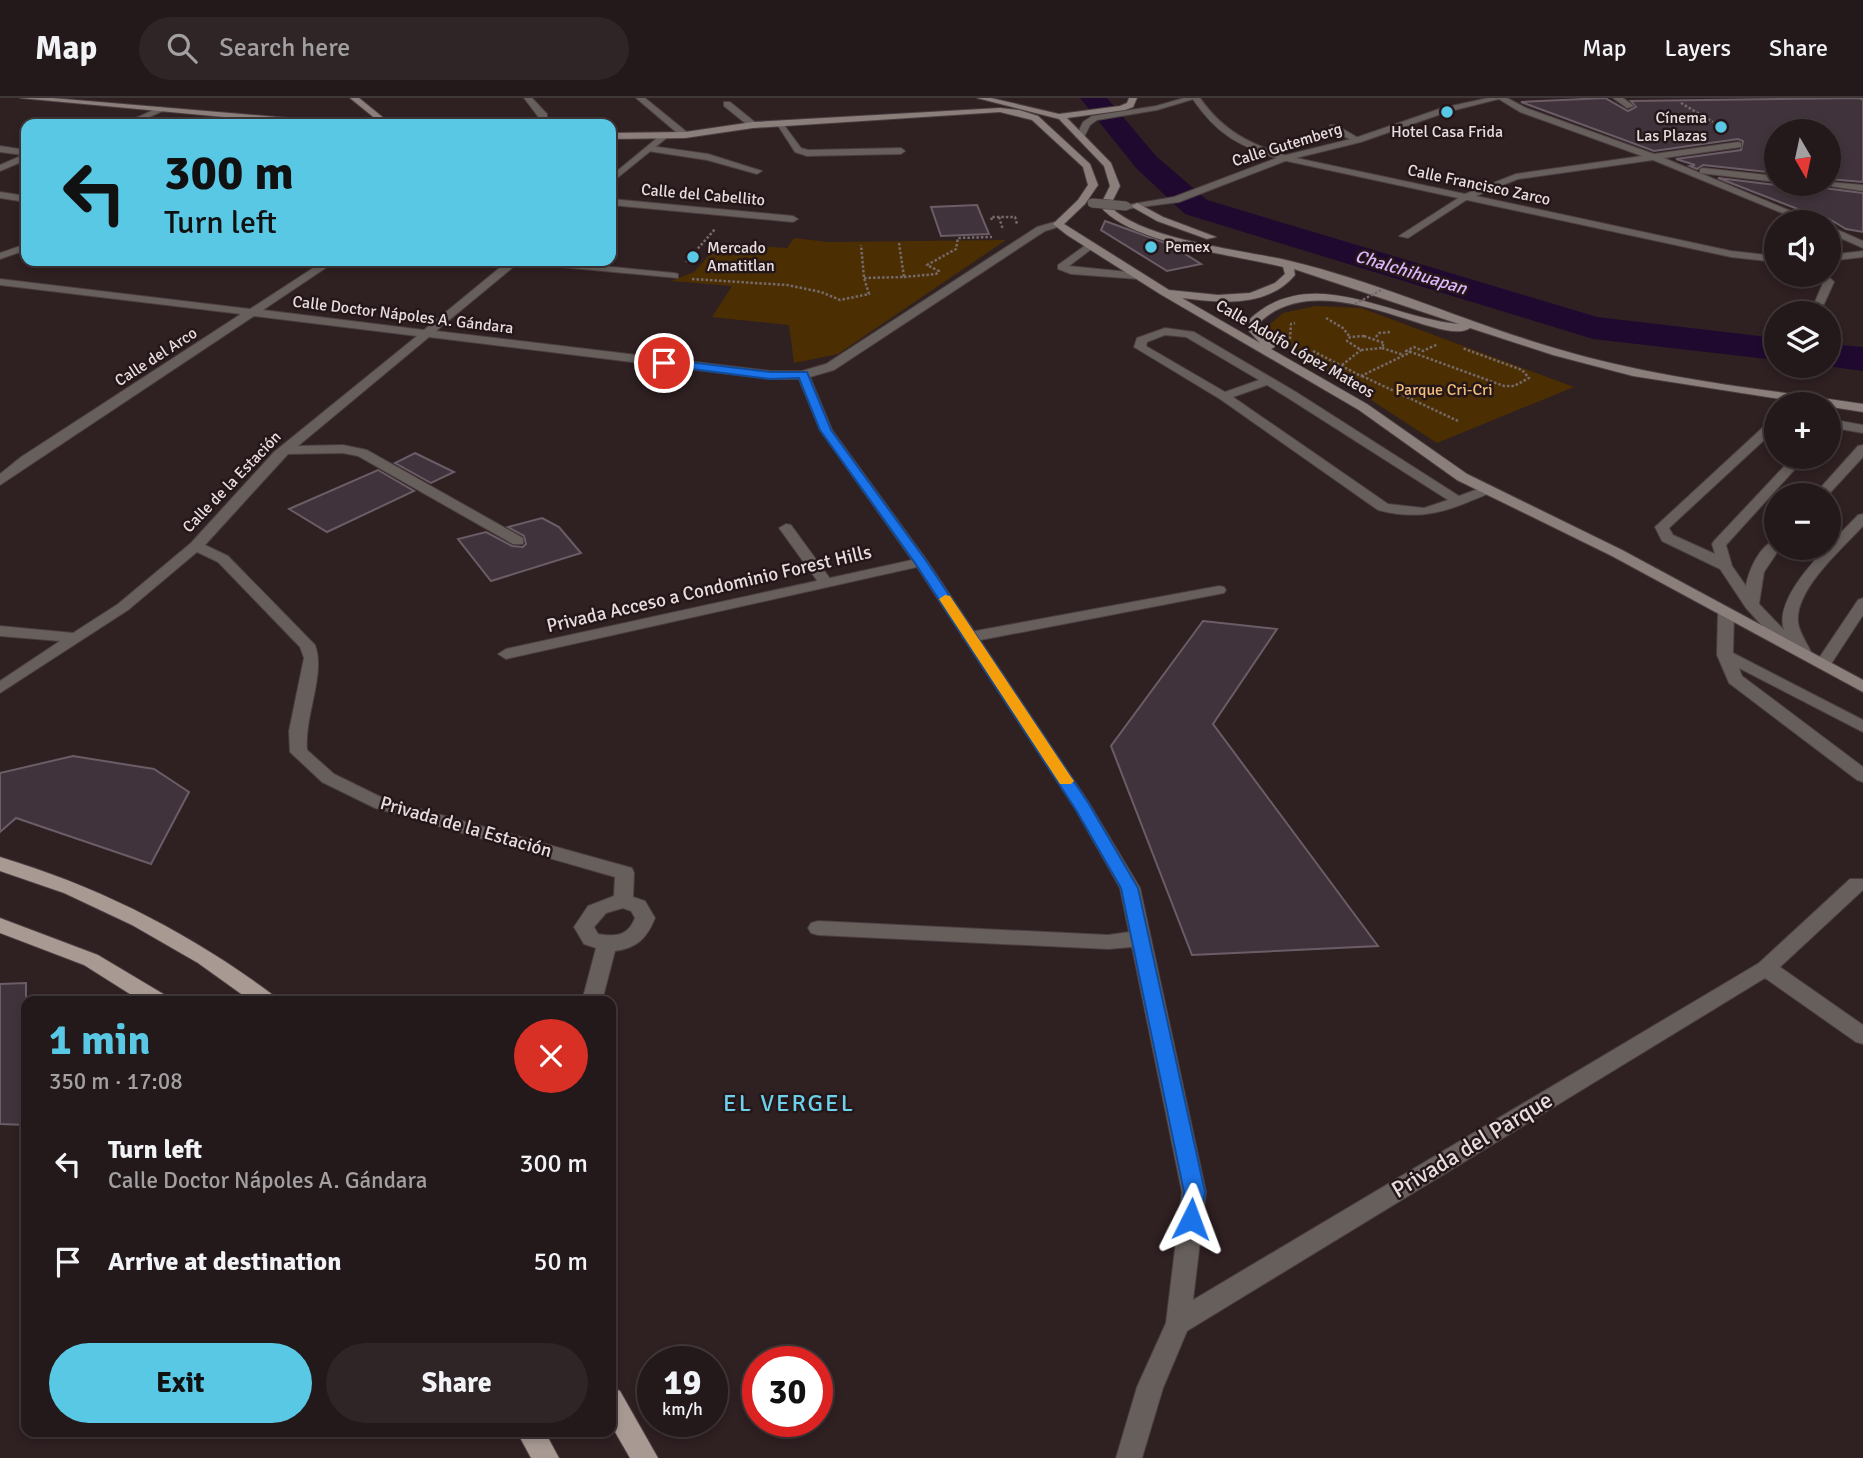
<!DOCTYPE html>
<meta charset="utf-8">
<style>
body{margin:0;font-family:Signika,sans-serif;background:#2f2527;color:#f1f3f6;height:100vh;display:flex;flex-direction:column;font-size:26px;white-space:nowrap}
*{box-sizing:border-box;margin:0}
p{font-size:23px;color:#a3a0a2}
.icon{flex:none;width:38px;height:38px;fill:none;stroke:currentColor;stroke-width:2;stroke-linecap:round;stroke-linejoin:round}
.map{position:relative;flex:1;overflow:hidden}
.side{position:absolute;left:21px;top:898px;width:595px;height:441px;display:flex;flex-direction:column;background:#23181a;border-radius:14px;box-shadow:0 4px 10px #0003,0 0 0 2px #403739}
.side>*{flex:none}
.top-card{position:absolute;left:21px;top:21px;width:595px;height:147px;border-radius:14px;box-shadow:0 4px 10px #0003,0 0 0 2px #403739;background:#59c8e4;color:#111;overflow:hidden}
.needle{width:46px;rotate:171deg}
.buttons{position:absolute;left:1764px;top:21px;display:grid;gap:14px}
.buttons a{display:grid;place-items:center;width:77px;height:77px;border-radius:50%;background:#23181a;box-shadow:0 4px 10px #0003,0 0 0 2px #403739;font-size:35px}
.speed{position:absolute;left:637px;top:1248px;display:flex;gap:14px;font-size:35px;font-weight:700;text-align:center}
.speed>*{display:grid;place-content:center;width:91px;height:91px;border-radius:50%;background:#23181a;box-shadow:0 4px 10px #0003,0 0 0 2px #403739;line-height:1}
.speed small{font-size:18px;font-weight:400}
.speed .limit{border:10px solid #d22;background:#fff;color:#111}
.pin{position:absolute;display:grid;place-items:center;width:60px;height:60px;color:#fff;margin:-30px;border:4px solid #fff;border-radius:50%;box-shadow:0 2px 7px #0007}
.me{position:absolute;width:77px;margin:-38px;rotate:3deg;stroke-linejoin:round;filter:drop-shadow(0 0 5px #0008)}
.turn{display:flex;align-items:center;gap:24px;height:147px;padding:0 28px;font-size:32px}
.turn .icon{width:91px;height:91px;stroke-width:2.5}
.turn b{display:block;font-size:49px;line-height:60px}
.round{display:grid;place-items:center;flex:none;width:74px;height:74px;border-radius:37px;background:#2f2527}
.overview{display:flex;align-items:center;justify-content:space-between;height:119px;padding:0 28px}
h1{font-size:42px;font-weight:800;line-height:52px;color:#59c8e4}
.primary-button{display:flex;gap:14px;margin-top:auto;padding:14px 28px}
.primary-button a{flex:1;height:80px;border-radius:42px;background:#59c8e4;color:#111;font-size:28px;font-weight:800;line-height:80px;text-align:center}
.primary-button a+a{background:#2f2527;color:#f1f3f6}
ul{padding:0;list-style:none}
li{display:flex;align-items:center;gap:21px;height:98px;padding:0 28px}
li div{flex:1}
li b{display:block;font-size:26px}
li em{font-style:normal}
header{display:flex;align-items:center;gap:42px;box-sizing:border-box;height:98px;padding:0 35px;background:#23181a;border-bottom:2px solid #403739}
header strong{font-size:33px}
nav{display:flex;gap:38px;margin-inline-start:auto;font-size:24px}
.search{width:490px;height:63px;background:#2f2527;display:flex;align-items:center;gap:18px;box-sizing:border-box;padding:0 24px;border-radius:38px;color:#a3a0a2;font-size:26px}
.map>svg:first-child{display:block}
.green{fill:#4b2f03}
.lines{fill:none;stroke-linecap:round;stroke-linejoin:round}
.river{fill:#20092f;fill-rule:evenodd}
.building{fill:#40333c;stroke:#6b5d66;stroke-width:2}
.service-casing{stroke:#4c3e40;stroke-width:2}
.minor-casing{stroke:#4c3e40;stroke-width:2}
.tertiary-casing{stroke:#4c3e40;stroke-width:2}
.secondary-casing{stroke:#4c3e40;stroke-width:2}
.primary-casing{stroke:#4c3e40;stroke-width:2}
.path{stroke:#76696a;stroke-width:2.5;stroke-dasharray:2.5 2;stroke-linecap:butt}
.service{fill:#665f5c;fill-rule:evenodd}
.minor{fill:#665f5c;fill-rule:evenodd}
.tertiary{fill:#665f5c;fill-rule:evenodd}
.secondary{fill:#8b7f7b;fill-rule:evenodd}
.primary{fill:#a89993;fill-rule:evenodd}
.tertiary-bridge-casing{stroke:#4c3e40;stroke-width:10;stroke-linecap:butt}
.path-bridge{stroke:#76696a;stroke-width:2.5;stroke-dasharray:2.5 2;stroke-linecap:butt}
.tertiary-bridge{stroke:#665f5c;stroke-width:9}
.route{fill:#1a73e8;stroke:#114b97;stroke-width:2}
.slow{fill:#f59e0b}
.poi-dot{fill:#59c8e4;stroke:#251719;stroke-width:2.5}
.labels{text-anchor:middle;dominant-baseline:central;stroke-width:5;stroke-linejoin:round;paint-order:stroke}
.far-poi-label{font-size:16px;fill:#e7ddde;stroke:#251719;text-anchor:start}
.far-street-label{font-size:16px;fill:#e7ddde;stroke:#251719}
.far-park-label{font-size:16px;fill:#f3bd7a;stroke:#251719}
.far-water-label{font-size:18px;font-style:italic;fill:#dcb5fc;stroke:#251719}
.street-label{font-size:19px;fill:#e7ddde;stroke:#251719}
.near-street-label{font-size:23px;fill:#e7ddde;stroke:#251719}
.near-neighbourhood-label{font-size:24px;letter-spacing:2px;fill:#6dd1eb;stroke:#251719}
</style>
<header>
<strong>Map</strong>
<div class="search"><svg class="icon" aria-label="search" viewBox="0 0 24 24"><circle cx="10" cy="10" r="6"/><path d="M15 15l6 6"/></svg>Search here</div>
<nav><a>Map</a><a>Layers</a><a>Share</a></nav>
</header>
<div class="map">
<svg width="1863" height="1360" viewBox="0 0 1863 1360">
<rect width="100%" height="100%" fill="#2f2022"/>
<g class="green">
<path d="M794 140 828 144 1006 142 838 256 794 265 789 227 712 219 732 188 671 183 694 174 719 146 787 150Z"/>
<path d="M1316 208 1361 210 1574 289 1437 345 1273 238 1268 228 1283 215Z"/>
</g>
<g class="lines">
<g class="river">
<path d="M1080 0H1107L1156 58 1207 102 1597 219 1776 240V262L1593 241 1185 116 1136 70Z"/>
<path d="M1829 246 1863 249V273L1826 268H1829Z"/>
</g>
</g>
<g class="building">
<path d="M1605 0 1628 13 1636 9 1631 3 1863 0V84L1829 81V33H1776V75L1703 67 1697 71 1690 68 1695 67 1676 61 1741 52 1743 43 1738 41 1654 53 1521 4Z"/>
<path d="M1718 80 1776 87 1813 86 1816 89 1863 95V134L1846 131 1821 116 1813 117Z"/>
<path d="M977 107 989 136 941 138 931 109Z"/>
<path d="M1105 123 1171 147 1201 166 1167 173 1101 132Z"/>
<path d="M415 355 454 374 431 385 395 365Z"/>
<path d="M378 372 414 393 327 434 289 411Z"/>
<path d="M542 420 559 429 581 455 491 483 458 441 486 434 512 448 523 449 526 446 524 438 508 429Z"/>
<path d="M1203 523 1277 531 1213 626 1378 848 1192 857 1111 648Z"/>
<path d="M73 658 154 671 189 694 151 766 16 720 0 734V675Z"/>
<path d="M26 885V1027L0 1026V886Z"/>
</g>
<g class="lines">
<defs>
<g id="service">
<path d="M1613 0H1623L1634 8 1627 10Z"/>
<path d="M724 4H730L756 25V29H750L724 8Z"/>
<path d="M775 23H781L801 50 808 52 901 50 905 53 901 56 807 58 795 54Z"/>
<path d="M1330 27H1336L1362 42 1355 44 1330 31Z"/>
<path d="M651 48 708 56 762 73 757 76 707 62 648 53 647 51Z"/>
<path d="M1463 97 1471 99 1408 140 1399 138Z"/>
<path d="M1090 144 1094 145V149L1069 168 1138 175 1143 178 1138 181 1071 176 1058 171V167Z"/>
<path d="M1165 230 1194 234 1296 294 1459 398 1486 388 1493 392C1486 398 1477 400 1468 404 1437 417 1412 421 1378 412L1220 301 1134 249 1137 240ZM1165 237 1186 239 1259 282 1225 294 1146 248 1147 244ZM1267 287 1288 300 1448 402 1424 410 1388 406 1233 299Z"/>
<path d="M1776 320V331L1669 430 1673 437 1715 456 1712 446 1714 443 1793 359H1806L1726 447 1732 468 1746 488C1749 471 1760 447 1776 442V450H1780L1764 474 1759 506 1784 532C1772 496 1836 441 1858 417L1863 416V428C1842 451 1795 491 1798 524 1799 534 1807 545 1811 554L1803 559 1766 532 1746 510 1720 471 1662 443 1655 429 1772 321Z"/>
<path d="M1829 321 1863 327V335L1829 329Z"/>
<path d="M1863 347V359L1828 397H1814L1858 348Z"/>
<path d="M786 426 791 427 831 482 833 485 831 488H821L779 430Z"/>
<path d="M1219 488 1224 489 1226 492 1224 495 970 544 962 539 970 534Z"/>
<path d="M1863 500V517L1831 566 1823 571 1817 569 1815 566 1858 502Z"/>
<path d="M1726 510 1734 515 1733 555 1863 622V634L1739 570 1742 578 1863 669V684L1857 682 1729 585 1717 557 1718 515Z"/>
</g>
<g id="minor">
<path d="M524 0H532L547 16V24L532 26 540 21Z"/>
<path d="M636 0H645L688 35V39H682Z"/>
<path d="M1192 0H1200C1223 33 1250 46 1287 58L1465 96 1516 76 1642 58 1520 14 1497 0H1507L1526 10 1654 56 1738 44 1741 45V49L1664 60 1700 75V71L1703 70 1776 78V84L1700 75 1817 124H1804L1653 62 1518 81 1476 98 1731 153 1776 158V164L1731 159 1282 62C1239 48 1218 38 1192 0Z"/>
<path d="M160 9 167 11 134 26H123Z"/>
<path d="M662 36 669 38 611 85V78Z"/>
<path d="M0 48 26 52V62L0 73V67L23 57 0 54Z"/>
<path d="M1829 84 1863 87V93L1816 86Z"/>
<path d="M0 94 26 98V104L0 100Z"/>
<path d="M611 101 793 118 798 121 793 124 611 107Z"/>
<path d="M1058 123 1061 124V128L1045 133 834 272 810 279 832 332 928 464 1089 705 1140 790 1206 1094 1193 1202 1759 865 1850 781H1863V792L1780 869 1863 927V946L1856 944 1765 880 1187 1233 1163 1290 1142 1360H1116L1137 1289 1166 1225 1182 1094 1132 849 1108 851 818 837 811 835 808 830 811 825 818 823 1108 837 1129 834 1120 790 1076 712 917 469 506 561 498 556 506 551 912 462 820 332 799 281H770L429 239 298 348 343 347 367 352 523 440V446H513L358 358 343 355 288 356 205 447 228 458 315 547C326 576 304 618 307 652L334 676 387 702 632 770 634 775 633 799 645 803 655 820C647 840 637 850 615 853L602 903H582L596 850 584 846 574 829 588 808 614 798 615 779 375 710 322 684 290 654 289 633 304 560 300 549 218 464 197 454 128 512 0 595V583L60 543 0 538V528L73 535 118 506 191 445 274 354 417 238 254 218 0 387V376L21 359 241 216 0 187V181L250 211 324 163H336L263 212 424 232 508 163H551L674 175 678 176V180L518 165 436 233 770 273H802L826 266 1037 129ZM623 810 631 813 635 820C628 838 616 839 598 836L594 829 606 815Z"/>
<path d="M1829 128 1863 143V150L1829 135Z"/>
<path d="M26 146V152L0 161V155Z"/>
<path d="M1863 153V159L1829 163V157Z"/>
<path d="M1816 177H1827L1834 184 1824 206 1819 209 1814 206 1823 185Z"/>
</g>
<g id="tertiary">
<path d="M1184 0H1197L1157 12 1097 22 1090 27 1083 41 1076 39 1083 24 1092 18 1156 8Z"/>
<path d="M1488 0H1503L1447 14 1361 44 1288 62 1179 104 1126 111 1121 108 1174 99 1282 58 1355 40 1442 10Z"/>
</g>
<g id="secondary">
<path d="M20 0H52L324 23 328 26H298Z"/>
<path d="M350 0H359L391 26H382Z"/>
<path d="M977 0H991L1059 16 1120 8 1127 5 1129 0H1137L1133 9 1125 12 1067 20 1111 65 1120 88 1110 108C1141 142 1244 152 1290 163 1382 185 1470 226 1561 252 1659 281 1762 291 1863 306V314L1633 278 1553 257 1470 230C1442 251 1324 164 1260 224L1261 232 1276 248 1271 251 1367 306 1467 376 1622 452 1863 582V594L1612 458 1457 382 1359 312 1160 196 1067 137 1053 126 1078 102 1088 87 1083 69 1032 22 1000 14 753 30 685 40 611 41V35L685 34 753 24 1000 10 1019 12 1038 18 1090 66 1098 87 1085 106 1064 126 1169 192 1218 197 1250 195 1275 185 1285 176 1283 169C1236 157 1130 146 1100 108L1110 88 1104 68 1059 21ZM1294 171 1459 226C1391 221 1312 164 1250 221L1249 233 1260 245 1182 200C1221 205 1267 210 1295 177Z"/>
<path d="M1137 105 1163 119 1216 139 1207 141 1157 123 1134 110 1132 108Z"/>
</g>
<g id="primary">
<path d="M0 759C100 789 190 835 273 897L276 903H251L198 865 132 827 64 795 0 773Z"/>
<path d="M0 820 98 857 165 897 168 903H141L84 867 0 835Z"/>
<path d="M611 1289 620 1293 658 1360H630L611 1327Z"/>
<path d="M517 1334H545L559 1360H531Z"/>
</g>
</defs>
<use href="#service" class="service-casing"/>
<use href="#minor" class="minor-casing"/>
<use href="#tertiary" class="tertiary-casing"/>
<use href="#secondary" class="secondary-casing"/>
<use href="#primary" class="primary-casing"/>
<g class="path">
<path d="M1860 0 1863 1"/>
<path d="M1681 5 1713 24"/>
<path d="M999 119 1003 132"/>
<path d="M992 122 991 119H1015L1017 126"/>
<path d="M686 164 715 131"/>
<path d="M904 179 936 176 939 173 927 167 956 151 958 140 992 139"/>
<path d="M864 180 904 179 899 145"/>
<path d="M692 181 787 187 821 194 840 202 869 196 864 180 861 147"/>
<path d="M1326 220 1343 230 1350 239"/>
<path d="M1364 238 1384 245 1382 250 1361 252 1347 243 1350 239Z"/>
<path d="M1376 239 1379 235 1390 234"/>
<path d="M1290 241 1291 226 1295 225"/>
<path d="M1382 250 1404 257"/>
<path d="M1313 253 1361 278 1411 254 1504 288H1514L1529 280 1522 272 1462 250"/>
<path d="M1411 254 1406 253 1414 249 1423 253 1438 246"/>
<path d="M1342 267 1361 252"/>
<path d="M1362 278 1458 323"/>
</g>
<use href="#service" class="service"/>
<use href="#minor" class="minor"/>
<use href="#tertiary" class="tertiary"/>
<use href="#secondary" class="secondary"/>
<use href="#primary" class="primary"/>
<defs>
<path id="tertiary-bridge" d="M1092 105 1126 108"/>
</defs>
<use href="#tertiary-bridge" class="tertiary-bridge-casing"/>
<path class="path-bridge" d="M1355 206 1383 191"/>
<use href="#tertiary-bridge" class="tertiary-bridge"/>
</g>
<path class="route" d="M664 261 770 274H807L831 332 927 464 1089 706 1138 790 1205 1094 1199 1128 1191 1130 1183 1128 1180 1121 1184 1094 1121 790 1076 712 915 465 820 332 799 280 770 281 660 267 658 265Z"/>
<path class="slow" d="M945 497 950 498 1071 679 1074 683 1071 686H1060L939 501Z"/>
<g class="poi-dot">
<circle cx="1447" cy="14" r="7"/>
<circle cx="1721" cy="29" r="7"/>
<circle cx="1151" cy="149" r="7"/>
<circle cx="693" cy="159" r="7"/>
</g>
<g class="labels">
<g class="far-poi-label">
<text x="1707" y="20" text-anchor="end">Cínema<tspan x="1707" dy="18">Las Plazas</tspan></text>
<text x="1447" y="34" text-anchor="middle">Hotel Casa Frida</text>
<text x="1165" y="149">Pemex</text>
<text x="707" y="150">Mercado<tspan x="707" dy="18">Amatitlan</tspan></text>
</g>
<g class="far-street-label">
<text transform="translate(1287 47) rotate(-17)">Calle Gutemberg</text>
<text transform="translate(1479 87) rotate(12)">Calle Francisco Zarco</text>
<text transform="translate(703 97) rotate(5)">Calle del Cabellito</text>
<text transform="translate(403 217) rotate(7)">Calle Doctor Nápoles A. Gándara</text>
<text transform="translate(1295 251) rotate(30)">Calle Adolfo López Mateos</text>
<text transform="translate(156 259) rotate(-33)">Calle del Arco</text>
<text transform="translate(232 384) rotate(-46)">Calle de la Estación</text>
</g>
<g class="far-park-label">
<text x="1444" y="292">Parque Cri-Cri</text>
</g>
<g class="far-water-label">
<text transform="translate(1411 174) rotate(17)">Chalchihuapan</text>
</g>
<g class="street-label">
<text transform="translate(709 491) rotate(-13)">Privada Acceso a Condominio Forest Hills</text>
<text transform="translate(466 729) rotate(16)">Privada de la Estación</text>
</g>
<g class="near-street-label">
<text transform="translate(1472 1047) rotate(-31)">Privada del Parque</text>
</g>
<g class="near-neighbourhood-label">
<text x="789" y="1005">EL VERGEL</text>
</g>
</g>
</svg>
<div class="buttons">
<a><svg class="needle" viewBox="-14 -14 28 28"><path d="M0-13l5 13h-10z" fill="#e53935"/><path d="M0 13l5-13h-10z" fill="#a3a0a2"/></svg></a>
<a><svg class="icon" aria-label="sound" viewBox="0 0 24 24"><path d="M4 9h4l5-4v14l-5-4H4zM17 9q2 3 0 6"/></svg></a>
<a><svg class="icon" aria-label="layers" viewBox="0 0 24 24"><path d="M12 4l9 5-9 5-9-5zM3 14l9 5 9-5"/></svg></a>
<a>+</a>
<a>−</a>
</div>
<div class="speed"><div>19<small>km/h</small></div><div class="limit">30</div></div>
<div class="pin" style="left:664px;top:265px;background:#d93025"><svg class="icon" aria-label="arrive" viewBox="0 0 24 24"><path d="M6 21V4h12l-3 4 3 4H6"/></svg></div>
<svg class="me" style="left:1191px;top:1121px" viewBox="-20 -20 40 40"><path d="M0-17L14 15 0 8-14 15z" fill="#1a73e8" stroke="#fff" stroke-width="4"/></svg>
<div class="top-card">
<div class="turn"><svg class="icon" aria-label="left" viewBox="0 0 24 24"><path d="M17 20v-9H6M10 6l-5 5 5 5"/></svg><div><b>300 m</b>Turn left</div></div>
</div>
<section class="side">
<div class="overview"><div><h1>1 min</h1><p>350 m · 17:08</p></div><a class="round" style="background:#d93025;color:#fff"><svg class="icon" aria-label="close" viewBox="0 0 24 24"><path d="M6 6l12 12M18 6L6 18"/></svg></a></div>
<ul>
<li><svg class="icon" aria-label="left" viewBox="0 0 24 24"><path d="M17 20v-9H6M10 6l-5 5 5 5"/></svg><div><b>Turn left</b><p>Calle Doctor Nápoles A. Gándara</p></div><em>300 m</em></li>
<li><svg class="icon" aria-label="arrive" viewBox="0 0 24 24"><path d="M6 21V4h12l-3 4 3 4H6"/></svg><div><b>Arrive at destination</b></div><em>50 m</em></li>
</ul>
<div class="primary-button"><a>Exit</a><a>Share</a></div>
</section>
</div>
